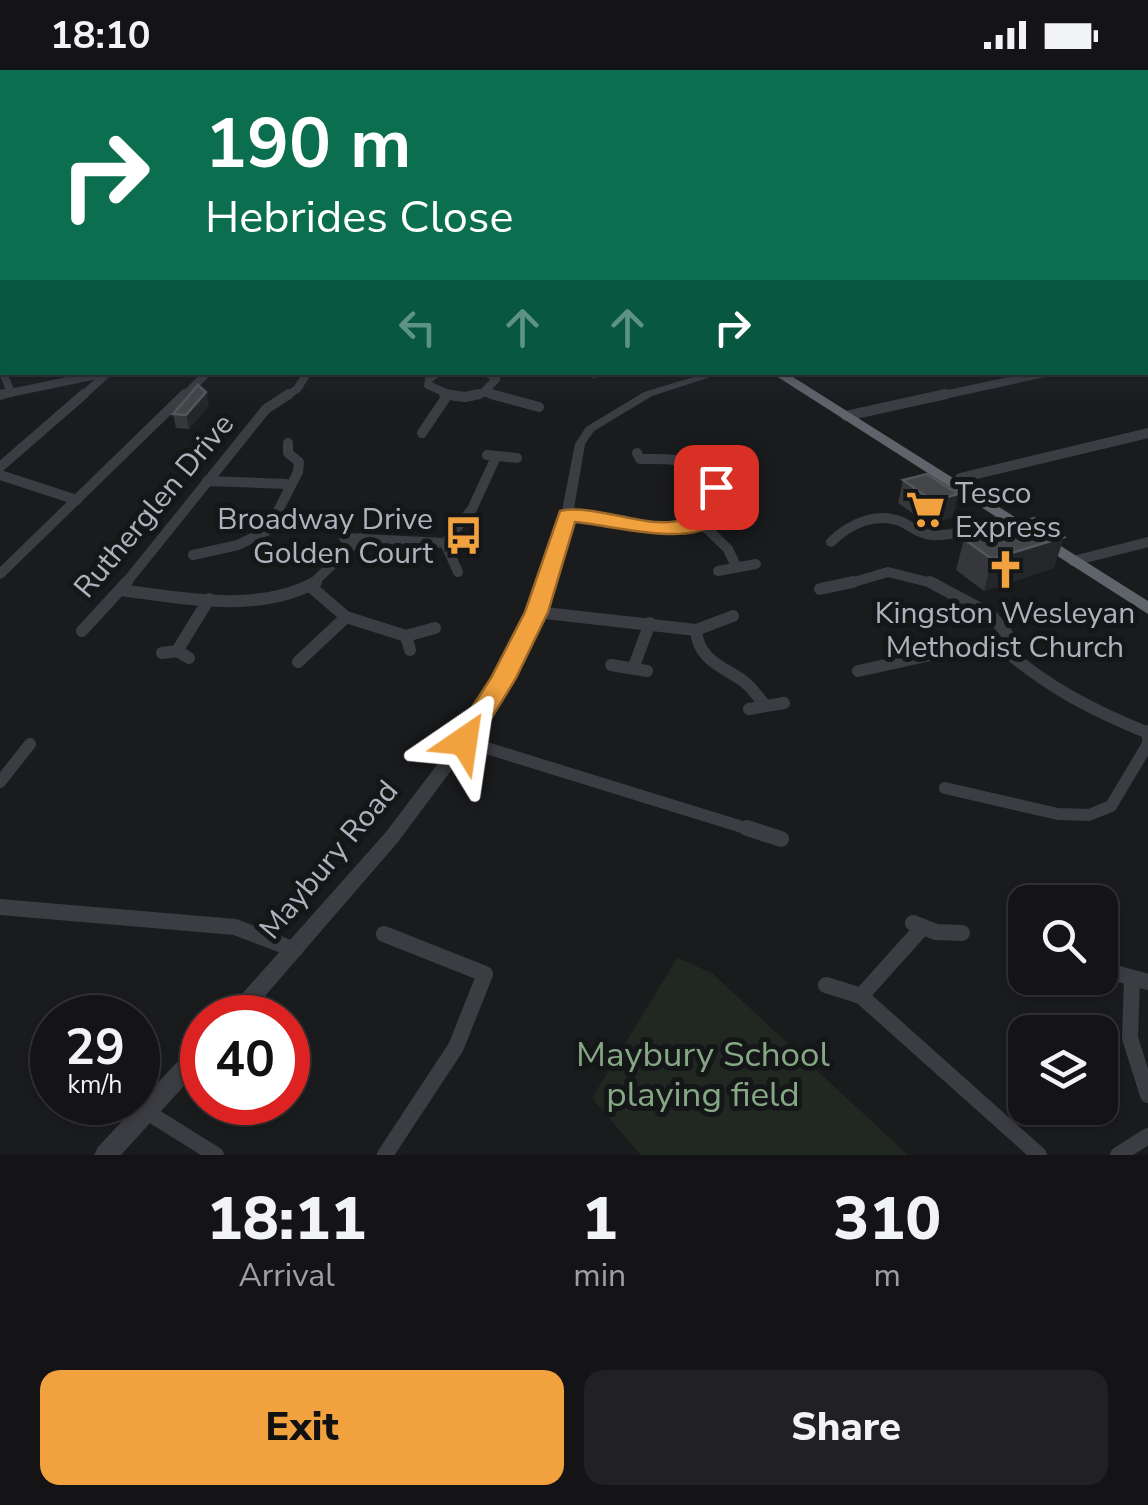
<!DOCTYPE html>
<style>
body{margin:0;font-family:"Nunito Sans",sans-serif;background:#212123;color:#f1f3f6;height:100vh;display:flex;flex-direction:column;font-size:38px;white-space:nowrap}
*{box-sizing:border-box;margin:0}
p{font-size:32px;color:#9d9ea1}
.icon{flex:none;width:55px;height:55px;fill:none;stroke:currentColor;stroke-width:2;stroke-linecap:round;stroke-linejoin:round}
.map{position:relative;height:1085px;overflow:hidden}
.details{display:flex;flex-direction:column;background:#141416;flex:1}
.details>*{flex:none}
.hud{position:absolute;left:0px;top:0px;width:1150px;height:305px;box-shadow:0 2px 8px #0004,0 0 0 2px #333335;background:#0b6e4f;color:#fff;overflow:hidden}
.tools{position:absolute;left:1008px;top:815px;display:grid;gap:20px}
.tools a{display:grid;place-items:center;width:110px;height:110px;border-radius:20px;background:#141416;box-shadow:0 2px 8px #0004,0 0 0 2px #333335;font-size:50px}
.speed{position:absolute;left:30px;top:925px;display:flex;gap:20px;font-size:50px;font-weight:700;text-align:center}
.speed>*{display:grid;place-content:center;width:130px;height:130px;border-radius:50%;background:#141416;box-shadow:0 2px 8px #0004,0 0 0 2px #333335;line-height:1}
.speed small{font-size:25px;font-weight:400}
.speed .limit{border:15px solid #d22;background:#fff;color:#111}
.pin{position:absolute;display:grid;place-items:center;width:85px;height:85px;color:#fff;margin:-42px;border-radius:20px;box-shadow:0 5px 15px #0006}
.me{position:absolute;width:110px;margin:-55px;rotate:32deg;stroke-linejoin:round;filter:drop-shadow(0 0 8px #0008)}
.turn{display:flex;align-items:center;gap:35px;height:210px;padding:0 40px;font-size:45px}
.turn .icon{width:130px;height:130px;stroke-width:2.5}
.turn b{display:block;font-size:70px;line-height:85px}
.lanes{display:flex;align-items:center;height:95px;padding:0 40px;background:#0003;justify-content:center;gap:50px;direction:ltr}
.lanes .off{opacity:.35}
.eta{display:flex;justify-content:space-evenly;align-items:center;height:170px;text-align:center}
.eta b{font-size:60px;font-weight:800;line-height:70px}
.button{display:flex;gap:20px;margin-top:auto;padding:20px 40px}
.button a{flex:1;height:115px;border-radius:20px;background:#f1a23e;color:#111;font-size:40px;font-weight:800;line-height:115px;text-align:center}
.button a+a{background:#212123;color:#f1f3f6}
.status{display:flex;justify-content:space-between;align-items:center;height:70px;padding:0 50px;background:#141416;direction:ltr}
.status svg{height:28px;fill:currentColor}
.map>svg:first-child{display:block}
.green{fill:#202821}
.lines{fill:none;stroke-linecap:round;stroke-linejoin:round}
.minor-far3{stroke:#3b3d42;stroke-width:8}
.minor-far2{stroke:#3b3d42;stroke-width:10}
.minor-far1{stroke:#3b3d42;stroke-width:12}
.minor{stroke:#3b3d42;stroke-width:16}
.tertiary{fill:#3b3d42;fill-rule:evenodd}
.trunk{fill:#5f636a;fill-rule:evenodd}
.wall{fill:#36373b}
.shaded-wall{fill:#252629}
.building{fill:#434549;stroke:#53565b;stroke-width:2.5}
.route{fill:#f1a23e;stroke:#9d6928;stroke-width:2.5}
.labels{text-anchor:middle;dominant-baseline:central;stroke-width:10;stroke-linejoin:round;paint-order:stroke}
.poi-label{font-size:30px;fill:#adb3bc;stroke:#151618;text-anchor:start}
.street-label{font-size:30px;fill:#adb3bc;stroke:#151618}
.near-park-label{font-size:35px;fill:#86a785;stroke:#151618}
</style>
<div class="status"><b>18:10</b><svg viewBox="0 0 49 12"><path d="M0 12V9h3v3zM5 12V6h3v6zM10 12V3h3v9zM15 12V0h3v12zM26 1h20v11H26zM47 4h2v5h-2z"/></svg></div>
<div class="map">
<svg width="1148" height="1085" viewBox="0 0 1148 1085">
<rect width="100%" height="100%" fill="#1a1b1d"/>
<path class="green" d="M677 888 712 903 908 1085H641L592 1028Z"/>
<g class="lines">
<g class="minor-far3">
<path d="M3 302 11 323"/>
<path d="M439 302 429 309 428 315 455 327"/>
<path d="M594 304 599 302"/>
<path d="M486 323 500 327"/>
<path d="M0 325 106 303"/>
<path d="M81 327 108 303"/>
<path d="M183 327 208 302"/>
<path d="M285 327 297 319 308 302"/>
<path d="M470 327 483 323 496 309 487 302"/>
<path d="M935 327 1049 302"/>
</g>
<g class="minor-far2">
<path d="M444 324 465 327 479 324"/>
<path d="M491 324 539 337"/>
<path d="M0 325 4 324"/>
<path d="M846 346 946 324"/>
<path d="M422 363 447 326"/>
<path d="M487 385 517 388"/>
<path d="M0 397 84 324"/>
<path d="M0 405 77 430"/>
<path d="M960 408 1148 363"/>
<path d="M207 411 286 414"/>
<path d="M567 445C585 447 604 447 622 450 653 456 707 473 716 427 710 386 672 389 640 389L637 383"/>
<path d="M701 453 728 479 736 496"/>
<path d="M344 468 445 473"/>
<path d="M831 472C849 454 877 441 902 452 912 457 919 464 931 465 956 467 983 455 1007 448"/>
<path d="M193 485 238 475 268 460 298 402 299 392 288 383V373"/>
<path d="M1073 491 1148 472"/>
<path d="M718 501 756 494"/>
<path d="M458 502 445 473 472 439 496 387"/>
<path d="M0 504 185 324"/>
<path d="M125 514 266 339 289 324"/>
<path d="M312 514 360 468"/>
<path d="M847 514 888 502 936 514"/>
</g>
<g class="minor-far1">
<path d="M930 512 990 544 1013 571 1005 580"/>
<path d="M310 516 346 547 406 566"/>
<path d="M820 519 853 512"/>
<path d="M120 520C183 528 258 544 316 512"/>
<path d="M536 542 696 560"/>
<path d="M733 546 696 560C698 589 721 596 742 610 751 616 757 626 764 634"/>
<path d="M82 561 127 512"/>
<path d="M410 580 406 566 435 558"/>
<path d="M177 581 209 529"/>
<path d="M162 583 177 581 189 588"/>
<path d="M298 592 346 547"/>
<path d="M611 595 647 601"/>
<path d="M634 596 650 553"/>
<path d="M858 601 949 581 1005 580C1049 618 1094 641 1148 663"/>
<path d="M749 639 784 633"/>
<path d="M464 671 755 761"/>
<path d="M0 712 30 674"/>
<path d="M945 718 1058 744 1089 745 1111 736 1148 674V661"/>
</g>
<g class="minor">
<path d="M747 758 781 769"/>
<path d="M0 837 235 857 295 880"/>
<path d="M913 853 936 862 962 863"/>
<path d="M384 864 485 904 456 977 385 1085"/>
<path d="M1119 904 1148 912"/>
<path d="M1132 909 1130 968 1148 1025"/>
<path d="M826 915 861 926 1039 1085"/>
<path d="M861 926 923 857"/>
<path d="M147 1042 216 1085"/>
<path d="M1118 1085 1148 1066"/>
</g>
<g class="tertiary">
<path d="M710 302H726L652 326 594 361 585 374 573 445 543 542 511 607 470 675 398 772 246 948H223L226 942 386 762 458 667 497 607 529 542 561 445 575 374 586 357 644 322Z"/>
<path d="M202 971V996L121 1085H94L98 1077 194 974Z"/>
</g>
<path class="trunk" d="M770 302H785L1148 531V544Z"/>
</g>
<g class="wall">
<path d="M209 335 189 359 176 358 173 344Z"/>
<path d="M927 404 953 447 928 454 898 433 903 410Z"/>
<path d="M964 469 1054 498 984 521 956 500Z"/>
</g>
<g class="shaded-wall">
<path d="M206 322 209 335 189 359 186 345Z"/>
<path d="M958 424 953 447 928 454 933 431Z"/>
<path d="M1064 467 1054 498 984 521 992 489Z"/>
</g>
<g class="building">
<path d="M198 315 206 322 186 345 173 344Z"/>
<path d="M927 404 958 424 933 431 903 410Z"/>
<path d="M1034 448 1064 467 992 489 964 469Z"/>
</g>
<linearGradient id="sky" x2="0" y2="1"><stop stop-color="#0e0f10"/><stop offset="0.55" stop-color="#383f4c"/><stop offset="1" stop-color="#383f4c" stop-opacity="0"/></linearGradient>
<rect width="1148" height="335" fill="url(#sky)"/>
<path class="route" d="M716 411 725 417 728 431C722 439 717 451 708 457 681 474 608 455 575 452L548 542 516 608 473 678H454L450 671 491 608 525 542 560 441C606 431 676 478 708 431L706 417Z"/>
<defs>
<symbol id="supermarket-bare" viewBox="-9 -9 18 18"><path d="M-6-5.5h2.5l.6 2H6L4.5 2H-2.5L-4.4-4H-6ZM-1.5 3.2a1.3 1.3 0 1 0 .1 0ZM3 3.2a1.3 1.3 0 1 0 .1 0Z" fill="#f1a23e" stroke="#151618" stroke-width="2.5" paint-order="stroke"/></symbol>
<symbol id="bus-bare" viewBox="-9 -9 18 18"><path d="M-5-6H5V4H4V6H2V4H-2V6H-4V4H-5ZM-3.5-4V0h7V-4ZM-3.5 1.2v1.5H-2V1.2ZM2 1.2v1.5H3.5V1.2Z" fill="#f1a23e" stroke="#151618" stroke-width="2.5" paint-order="stroke"/></symbol>
<symbol id="church-bare" viewBox="-9 -9 18 18"><path d="M-1.2-6h2.4v3.5h3.3v2.4h-3.3V6h-2.4V-.1h-3.3v-2.4h3.3Z" fill="#f1a23e" stroke="#151618" stroke-width="2.5" paint-order="stroke"/></symbol>
</defs>
<g fill-rule="evenodd">
<use href="#supermarket-bare" x="898" y="412" width="55" height="55"/>
<use href="#bus-bare" x="436" y="438" width="55" height="55"/>
<use href="#church-bare" x="978" y="472" width="55" height="55"/>
</g>
<g class="labels">
<g class="poi-label">
<text x="955" y="423">Tesco<tspan x="955" dy="34">Express</tspan></text>
<text x="433" y="449" text-anchor="end">Broadway Drive<tspan x="433" dy="34">Golden Court</tspan></text>
<text x="1005" y="543" text-anchor="middle">Kingston Wesleyan<tspan x="1005" dy="34">Methodist Church</tspan></text>
</g>
<g class="street-label">
<text transform="translate(154 436) rotate(-50)">Rutherglen Drive</text>
<text transform="translate(329 790) rotate(-50)">Maybury Road</text>
</g>
<g class="near-park-label">
<text x="703" y="984">Maybury School<tspan x="703" dy="40">playing field</tspan></text>
</g>
</g>
</svg>
<div class="tools">
<a><svg class="icon" aria-label="search" viewBox="0 0 24 24"><circle cx="10" cy="10" r="6"/><path d="M15 15l6 6"/></svg></a>
<a><svg class="icon" aria-label="layers" viewBox="0 0 24 24"><path d="M12 4l9 5-9 5-9-5zM3 14l9 5 9-5"/></svg></a>
</div>
<div class="speed"><div>29<small>km/h</small></div><div class="limit">40</div></div>
<div class="pin" style="left:716px;top:417px;background:#d93025"><svg class="icon" aria-label="arrive" viewBox="0 0 24 24"><path d="M6 21V4h12l-3 4 3 4H6"/></svg></div>
<svg class="me" style="left:464px;top:671px" viewBox="-20 -20 40 40"><path d="M0-17L14 15 0 8-14 15z" fill="#f1a23e" stroke="#fff" stroke-width="4"/></svg>
<div class="hud">
<div class="turn"><svg class="icon" aria-label="right" viewBox="0 0 24 24"><path d="M7 20v-9h11M14 6l5 5-5 5"/></svg><div><b>190 m</b>Hebrides Close</div></div>
<div class="lanes"><svg class="icon off" aria-label="left" viewBox="0 0 24 24"><path d="M17 20v-9H6M10 6l-5 5 5 5"/></svg><svg class="icon off" aria-label="ahead" viewBox="0 0 24 24"><path d="M12 20V5M6 11l6-6 6 6"/></svg><svg class="icon off" aria-label="ahead" viewBox="0 0 24 24"><path d="M12 20V5M6 11l6-6 6 6"/></svg><svg class="icon" aria-label="right" viewBox="0 0 24 24"><path d="M7 20v-9h11M14 6l5 5-5 5"/></svg></div>
</div>
</div>
<section class="details">
<div class="eta">
<div><b>18:11</b><p>Arrival</p></div>
<div><b>1</b><p>min</p></div>
<div><b>310</b><p>m</p></div>
</div>
<div class="button"><a>Exit</a><a>Share</a></div>
</section>
